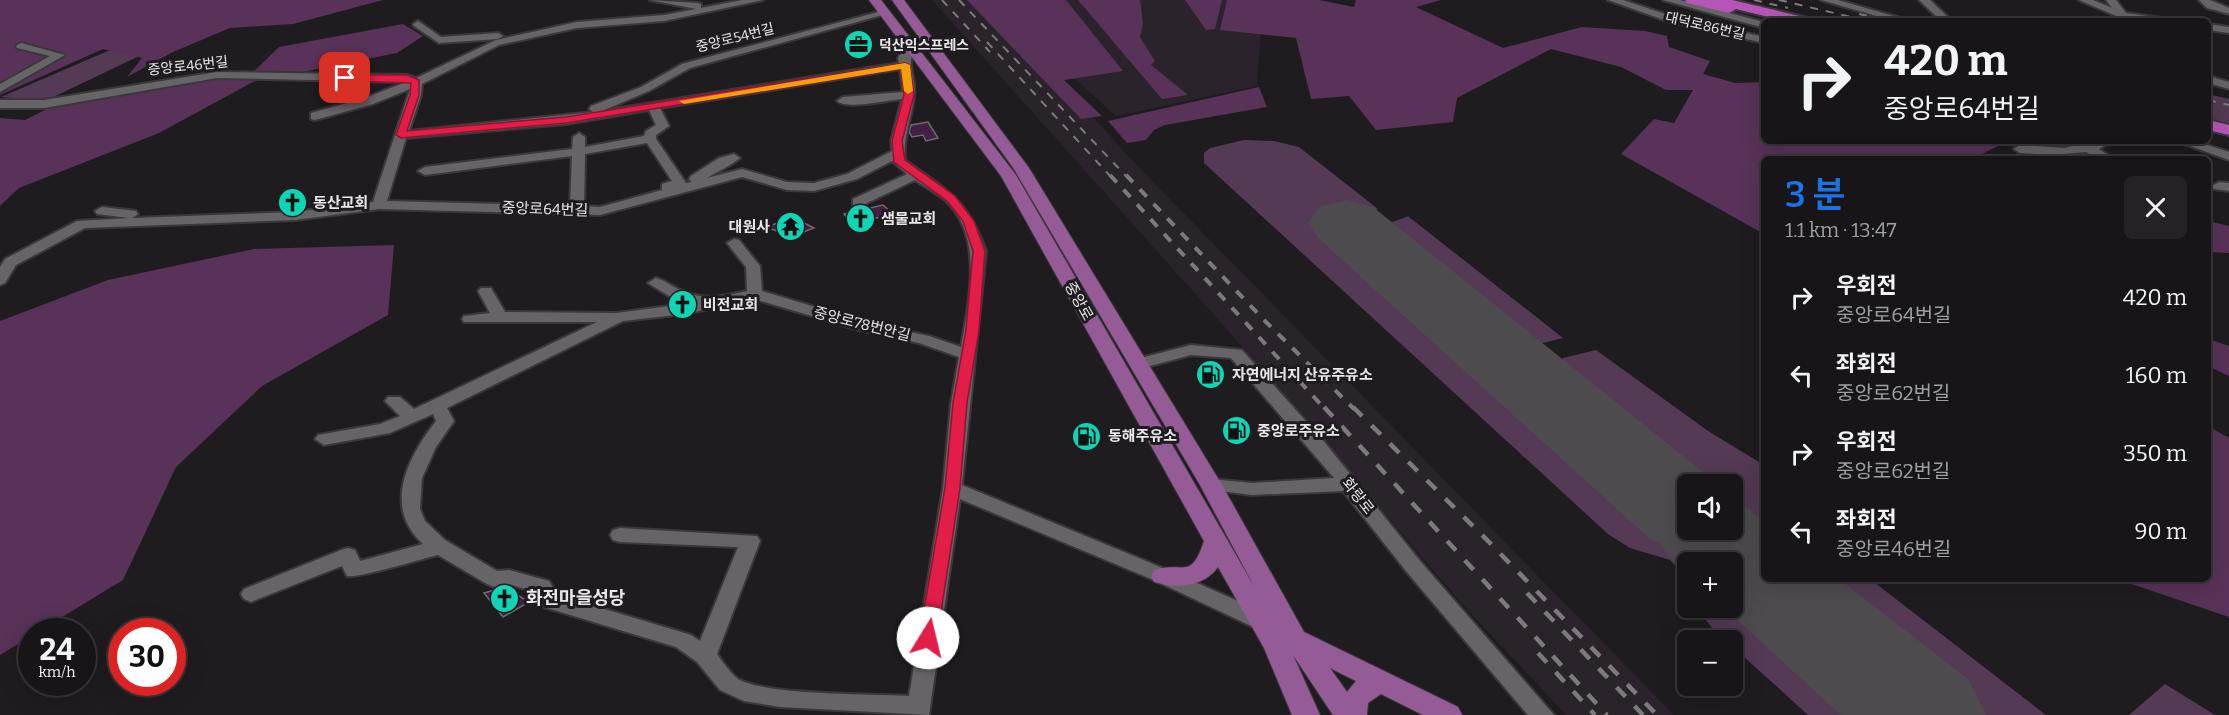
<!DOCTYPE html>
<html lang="ko">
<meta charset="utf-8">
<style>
body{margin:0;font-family:Bitter,"Noto Sans KR",serif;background:#242224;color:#f1f3f6;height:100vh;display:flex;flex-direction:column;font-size:22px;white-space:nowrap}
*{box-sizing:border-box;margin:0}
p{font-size:20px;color:#9e9fa1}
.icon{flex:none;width:33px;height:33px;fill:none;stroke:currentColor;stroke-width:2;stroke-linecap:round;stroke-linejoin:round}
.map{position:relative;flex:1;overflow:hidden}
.details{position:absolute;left:1761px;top:156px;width:450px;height:426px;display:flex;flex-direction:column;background:#171517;border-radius:9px;box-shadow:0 6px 24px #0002,0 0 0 2px #363436}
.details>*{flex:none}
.banner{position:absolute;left:1761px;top:18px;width:450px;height:126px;border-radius:9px;box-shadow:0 6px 24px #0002,0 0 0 2px #363436;background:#171517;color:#f1f3f6;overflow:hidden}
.controls{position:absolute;left:1677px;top:474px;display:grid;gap:12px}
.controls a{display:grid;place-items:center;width:66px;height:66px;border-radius:9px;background:#171517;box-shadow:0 6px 24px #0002,0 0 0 2px #363436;font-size:30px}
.speed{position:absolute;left:18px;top:618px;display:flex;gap:12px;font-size:30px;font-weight:700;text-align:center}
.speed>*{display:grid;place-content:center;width:78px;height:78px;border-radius:50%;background:#171517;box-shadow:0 6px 24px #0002,0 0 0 2px #363436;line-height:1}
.speed small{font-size:15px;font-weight:400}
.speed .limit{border:9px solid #d22;background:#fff;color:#111}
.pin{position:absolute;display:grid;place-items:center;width:51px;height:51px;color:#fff;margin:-26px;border-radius:12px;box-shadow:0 3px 9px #0006}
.me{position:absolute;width:66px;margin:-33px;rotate:9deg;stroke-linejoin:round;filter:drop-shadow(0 0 4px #0008)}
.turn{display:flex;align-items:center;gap:21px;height:126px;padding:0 24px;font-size:27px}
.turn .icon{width:78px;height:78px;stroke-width:2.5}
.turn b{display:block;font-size:42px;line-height:51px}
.round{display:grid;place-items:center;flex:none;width:63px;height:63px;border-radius:9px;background:#242224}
.overview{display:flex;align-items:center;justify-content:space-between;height:102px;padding:0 24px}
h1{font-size:36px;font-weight:600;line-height:45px;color:#1a73e8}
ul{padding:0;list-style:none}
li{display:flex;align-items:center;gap:18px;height:78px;padding:0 24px}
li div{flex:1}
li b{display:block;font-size:22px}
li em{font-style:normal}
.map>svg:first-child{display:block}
.built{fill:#2b232b}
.green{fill:#543a54}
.forest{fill:#583258}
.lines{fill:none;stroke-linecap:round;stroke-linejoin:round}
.runway{fill:#4e4b4e;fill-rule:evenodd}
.building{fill:#442045;stroke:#6e6a6e;stroke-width:1.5}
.minor-casing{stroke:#3a383a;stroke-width:4}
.major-casing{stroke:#3a383a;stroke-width:2}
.highway-casing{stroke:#3a383a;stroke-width:4}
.minor{fill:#676467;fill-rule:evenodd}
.major{fill:#955b97;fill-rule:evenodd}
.highway{fill:#b455b7;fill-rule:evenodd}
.rail-far2{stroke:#7c7a7c;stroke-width:2;stroke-dasharray:8 8;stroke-linecap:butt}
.rail-far1{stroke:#7c7a7c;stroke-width:4;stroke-dasharray:10 10;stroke-linecap:butt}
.rail{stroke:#7c7a7c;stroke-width:4.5;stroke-dasharray:13 13;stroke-linecap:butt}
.route{fill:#e11d48;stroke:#92132f;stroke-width:1.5}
.slow{fill:#f59e0b}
.labels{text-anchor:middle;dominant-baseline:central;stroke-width:6;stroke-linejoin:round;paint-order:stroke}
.far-street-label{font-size:14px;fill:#e9e7e9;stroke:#1f1c1f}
.far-poi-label{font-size:14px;font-weight:bold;fill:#e9e7e9;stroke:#1f1c1f;text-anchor:start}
.poi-label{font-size:15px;font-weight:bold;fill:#e9e7e9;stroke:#1f1c1f;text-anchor:start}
.street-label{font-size:15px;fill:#e9e7e9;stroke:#1f1c1f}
.near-poi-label{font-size:18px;font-weight:bold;fill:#e9e7e9;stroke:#1f1c1f;text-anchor:start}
</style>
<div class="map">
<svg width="2229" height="715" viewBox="0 0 2229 715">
<rect width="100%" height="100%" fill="#1f1c1f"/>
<g class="built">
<path d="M932 0H980L1052 70 1125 153 1674 715H1566L1464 606 1225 327Z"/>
<path d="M988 0H1263L1257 86 1116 116Z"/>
</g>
<g class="green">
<path d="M117 47 154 49 45 101 1 97Z"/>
<path d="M2208 94 2229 99V137L2208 131Z"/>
<path d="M1244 140 1274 141 1299 147 1378 209 1373 214 1330 223 1723 562H1688L1687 578 1670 560 1630 548 1608 534 1204 163V153L1210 148Z"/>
<path d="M1409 216V217L1563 338 1535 345 1500 335 1384 237 1382 232 1387 224Z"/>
<path d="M1596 350 1708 431 1764 465V554L1733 528 1732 484H1688L1687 490 1553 377 1552 368 1563 358Z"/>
<path d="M1733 571 1900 715H1808L1733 647 1732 640H1726L1712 628 1697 608H1732Z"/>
<path d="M1794 579H1870L2046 715H1958Z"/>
<path d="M2165 684 2215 715H2129Z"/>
</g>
<g class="forest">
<path d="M0 0H383L293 24 230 28 173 52 127 77 142 58 103 49 0 95Z"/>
<path d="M967 0H1066L1123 71 1064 80 1102 116 1081 119Z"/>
<path d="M1078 0H1140L1143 23 1140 37 1155 61 1151 65 1188 95 1162 99Z"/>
<path d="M1185 0H1222L1215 29 1206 30Z"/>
<path d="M1227 0H1319L1354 7 1356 0H1441L1416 7 1503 48 1582 27 1645 31 1667 36 1669 47 1710 61 1703 74 1735 83 1764 82V141H2008L1972 159H1764V234L1621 154 1654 119 1674 123 1693 90H1666L1621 67 1551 49 1457 98 1453 122 1376 130 1349 96 1311 99 1296 38 1220 30Z"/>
<path d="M403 24 423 36 397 53 253 82 159 133 19 188 0 206V118L25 120 77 94 232 72 249 76 279 47Z"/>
<path d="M1259 87 1267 107 1165 125 1154 130 1146 140 1127 143 1108 121Z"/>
<path d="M2208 221 2229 226V253L2208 252Z"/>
<path d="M394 245 388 315 262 386 176 467 123 580 39 631 32 632 31 636 0 655V321L108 280 254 249Z"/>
<path d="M2208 339 2229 346V376L2208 366Z"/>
<path d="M2208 426 2229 438V617L2117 579H2208Z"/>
</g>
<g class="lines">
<path class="runway" d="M1346 200 1373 207 1718 484H1688V530H1732V501L1742 504 1764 521V579H1839L1968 679 1986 715H1841L1724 608H1732V562H1688V574L1668 556 1660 543 1651 540 1319 239 1308 223 1319 207Z"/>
</g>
<g class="building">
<path d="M928 122 938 138 926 141 923 135 912 137 909 132 911 125Z"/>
<path d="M883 205 893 214 852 224 844 214Z"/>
<path d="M792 217 814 228 791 237 767 227Z"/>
<path d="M505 587 529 602 503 617 484 593Z"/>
</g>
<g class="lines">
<defs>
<g id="minor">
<path d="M650 0 697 3 701 4V8L742 0H763L664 21 577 28 499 45 422 84 421 95 409 131 593 112 589 109 591 106 641 87 682 64 886 10V14L690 68 649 91 602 111 899 63 898 58 906 45H914L915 47C905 66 917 77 914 97 911 121 903 136 905 160 949 192 966 198 986 251L962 485 1170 571 1267 614 1270 620 1267 626 1259 628 1251 626 1156 581 960 499 929 715 780 707 744 701 720 690 697 662 676 647 544 607 535 592 509 584 494 587 487 584 438 555C421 559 356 579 347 576L342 566 258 599 251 602 244 599 241 594 244 589 341 550 348 548 355 550 360 561 423 544C382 507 408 457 436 421L433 414 390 433 324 445 315 439 318 435 380 424 400 416 385 401 388 397H400L414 409 597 322H464L462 319 464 316 490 313 478 291 481 288H491L505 312 616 313 685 304 692 303 669 296 648 283 656 278C664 280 670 285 678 289 703 301 721 297 747 291L746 267 727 243 734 239 739 240 760 266 762 291 868 323 929 336 961 347C969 301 984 237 946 201 937 193 925 187 915 180L863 205H853V199L907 174 892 161 857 179 814 191 787 190 742 177 600 215 379 209 295 220 85 228 16 265 5 283 0 285V267L5 259 77 221 129 218 97 214 95 211 102 207 136 211 138 214 132 218 295 212 373 202 410 89 373 104 315 120 311 119V113L365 98 406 82 217 78 44 108H0V100H44L217 72 407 75 416 78 496 40 577 22 664 15 696 9ZM900 69 903 92 843 97 837 101C848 110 887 100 902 99L891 141 892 151 847 174 814 183 787 182 742 169 707 178C718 171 732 165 740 158L734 154 719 158 691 176 689 179 692 182 686 183 656 139V135L669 126 660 108ZM649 110 656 125 646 131 644 136 585 147V137L579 133 573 137 572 149 425 167 418 171 425 175 572 156 570 206 387 201 406 138 566 124ZM647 143 672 181 662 184V190L600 207 584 206 585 154ZM754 299 859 330 919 343 959 357 951 403 943 488 909 696C873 694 764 695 738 679 730 673 723 662 717 654L760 541 757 536 620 528 613 530 610 535 613 540 620 542 738 547 700 641 691 635 558 595 549 581 509 570 497 571 445 540 425 521 420 509 422 478 436 447 454 421 447 408 623 321 685 314Z"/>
<path d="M1608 0H1623L1674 17 1764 37V43L1667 21Z"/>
<path d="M1663 0H1680L1764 22V28Z"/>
<path d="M1821 0H1838L1911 21H1894Z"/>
<path d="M1919 0H1930L1952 21H1941Z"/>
<path d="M2079 0H2093L2112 8 2106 0H2116L2126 13 2162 18 2167 21 2123 19Z"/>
<path d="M2199 0H2210L2229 8V14L2207 8Z"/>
<path d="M418 21 441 37 498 33 503 36 498 39 439 43 414 26 413 24Z"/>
<path d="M2208 24 2229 27V33L2208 30Z"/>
<path d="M21 43 65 55 0 92V84L50 56 17 48 16 46Z"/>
<path d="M2208 76 2229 82V89L2208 83Z"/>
<path d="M2095 141H2112L2099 149 2114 159H2099L2086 152 2053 155 2020 153 2014 149 2020 145 2064 148Z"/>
<path d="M2176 141H2195L2229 152V160Z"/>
<path d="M2219 182 2229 183V191L2214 189 2212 186Z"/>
<path d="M1191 345 1242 350 1322 439 1420 561 1554 715H1528L1406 571 1343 491 1252 495 1204 489 1202 485 1204 481 1211 479 1252 483 1334 478 1231 358 1191 355 1139 369 1131 364 1133 360Z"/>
</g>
<path id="major" d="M869 0H881L1016 175 1255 588 1200 485 1014 169 892 0H904L1029 168 1222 485 1304 632 1458 707 1462 715H1423L1381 694 1368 703 1367 715H1333L1293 655 1320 715H1292L1264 648 1218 567C1204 587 1177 589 1154 582L1151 576 1154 570C1184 561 1191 581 1204 541L1001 176ZM1330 668 1356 681 1347 692Z"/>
<g id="highway">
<path d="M1685 0H1732L1808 18 1810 21H1785L1736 9 1729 13 1687 3Z"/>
<path d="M2208 120 2229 125V135L2208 130Z"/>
</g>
</defs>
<use href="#minor" class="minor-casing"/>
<use href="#major" class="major-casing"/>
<use href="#highway" class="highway-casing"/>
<use href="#minor" class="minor"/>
<use href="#major" class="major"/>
<use href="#highway" class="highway"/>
<g class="rail-far2">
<path d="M942 0 990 52"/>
<path d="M959 0 1127 177"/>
<path d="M1754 0 1788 8"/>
<path d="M1779 0 1868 21"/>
<path d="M1859 14 1889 21"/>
<path d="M987 42 1111 177"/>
<path d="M2208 100 2229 105"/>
</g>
<g class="rail-far1">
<path d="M1110 175 1325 409"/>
<path d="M1126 175 1266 322 1354 409"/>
</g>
<g class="rail">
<path d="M1324 407 1607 715"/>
<path d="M1353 407 1489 542 1657 715"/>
<path d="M1527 593 1643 715"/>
<path d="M1538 653 1595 715"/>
</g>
</g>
<path class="route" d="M905 63 910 65 914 95 902 141 905 160 955 196 974 221 985 251 979 330 967 403 960 488 937 638 934 643H922L919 638 945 488 953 403 966 330 973 251 963 221 947 201 894 162 892 141 904 95 901 69 566 123 401 138 396 135 410 95 411 83 345 81 340 78 345 75H407L419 80V95L407 131 566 117Z"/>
<path class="slow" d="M905 63 910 65 913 91 908 94 904 91 901 69 684 104 679 101Z"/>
<defs>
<symbol id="office-disc" viewBox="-11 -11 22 22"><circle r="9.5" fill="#0ed5b4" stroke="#1f1c1f"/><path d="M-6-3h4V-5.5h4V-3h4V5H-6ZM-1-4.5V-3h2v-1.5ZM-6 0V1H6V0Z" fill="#111"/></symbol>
<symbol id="church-disc" viewBox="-11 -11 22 22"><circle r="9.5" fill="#0ed5b4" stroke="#1f1c1f"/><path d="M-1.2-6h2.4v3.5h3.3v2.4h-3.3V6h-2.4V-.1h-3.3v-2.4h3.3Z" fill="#111"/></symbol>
<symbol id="temple-disc" viewBox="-11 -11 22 22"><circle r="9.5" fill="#0ed5b4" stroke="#1f1c1f"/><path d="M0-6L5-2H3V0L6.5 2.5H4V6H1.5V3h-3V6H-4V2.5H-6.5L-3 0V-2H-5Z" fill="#111"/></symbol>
<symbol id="fuel-disc" viewBox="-11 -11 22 22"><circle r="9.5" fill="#0ed5b4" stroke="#1f1c1f"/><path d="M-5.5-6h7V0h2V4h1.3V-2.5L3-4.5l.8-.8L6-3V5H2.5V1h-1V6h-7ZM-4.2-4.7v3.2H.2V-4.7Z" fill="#111"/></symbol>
</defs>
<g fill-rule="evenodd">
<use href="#office-disc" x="842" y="28" width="33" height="33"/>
<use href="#church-disc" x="276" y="186" width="33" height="33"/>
<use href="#church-disc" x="844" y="202" width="33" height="33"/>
<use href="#temple-disc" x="774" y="210" width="33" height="33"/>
<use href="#church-disc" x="666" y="288" width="33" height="33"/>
<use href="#fuel-disc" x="1194" y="358" width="33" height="33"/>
<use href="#fuel-disc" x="1220" y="414" width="33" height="33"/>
<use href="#fuel-disc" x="1070" y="420" width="33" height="33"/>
<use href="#church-disc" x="488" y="582" width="33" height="33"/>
</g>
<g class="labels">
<g class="far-street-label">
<text transform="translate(1705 26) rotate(13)">대덕로86번길</text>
<text transform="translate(735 38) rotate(-14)">중앙로54번길</text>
<text transform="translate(188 66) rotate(-6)">중앙로46번길</text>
</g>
<g class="far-poi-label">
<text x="879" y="45">덕산익스프레스</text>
</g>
<g class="poi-label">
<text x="313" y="203">동산교회</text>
<text x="881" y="219">샘물교회</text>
<text x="770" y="227" text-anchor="end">대원사</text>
<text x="703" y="305">비전교회</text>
<text x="1232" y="375">자연에너지 산유주유소</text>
<text x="1257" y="431">중앙로주유소</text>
<text x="1108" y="436">동해주유소</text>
</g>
<g class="street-label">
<text transform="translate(545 209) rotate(2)">중앙로64번길</text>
<text transform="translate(1079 301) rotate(61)">중앙로</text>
<text transform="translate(862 324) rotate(14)">중앙로78번안길</text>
<text transform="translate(1358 496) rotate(52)">화랑로</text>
</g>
<g class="near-poi-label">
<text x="526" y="598">화전마을성당</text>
</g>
</g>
</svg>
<div class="controls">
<a><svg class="icon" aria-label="sound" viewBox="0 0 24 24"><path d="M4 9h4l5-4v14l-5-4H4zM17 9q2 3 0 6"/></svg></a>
<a>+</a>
<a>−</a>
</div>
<div class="speed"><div>24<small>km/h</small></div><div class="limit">30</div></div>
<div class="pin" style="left:345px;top:78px;background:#d93025"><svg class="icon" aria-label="arrive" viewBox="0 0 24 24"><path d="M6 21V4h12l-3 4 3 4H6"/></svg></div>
<svg class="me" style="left:928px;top:638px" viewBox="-20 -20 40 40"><circle r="19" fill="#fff"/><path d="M0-13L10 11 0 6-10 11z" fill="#e11d48"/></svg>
<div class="banner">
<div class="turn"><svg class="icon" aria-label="right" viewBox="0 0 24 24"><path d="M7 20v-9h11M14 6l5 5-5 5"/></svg><div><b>420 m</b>중앙로64번길</div></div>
</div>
<section class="details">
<div class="overview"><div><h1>3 분</h1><p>1.1 km · 13:47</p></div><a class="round"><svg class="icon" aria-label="close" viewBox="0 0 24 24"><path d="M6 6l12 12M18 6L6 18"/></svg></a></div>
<ul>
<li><svg class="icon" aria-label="right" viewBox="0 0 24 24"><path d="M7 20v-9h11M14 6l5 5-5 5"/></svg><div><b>우회전</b><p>중앙로64번길</p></div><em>420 m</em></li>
<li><svg class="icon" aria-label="left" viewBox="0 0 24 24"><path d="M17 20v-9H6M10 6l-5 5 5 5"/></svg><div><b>좌회전</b><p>중앙로62번길</p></div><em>160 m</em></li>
<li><svg class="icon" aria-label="right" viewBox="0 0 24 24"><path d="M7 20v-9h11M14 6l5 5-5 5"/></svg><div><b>우회전</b><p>중앙로62번길</p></div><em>350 m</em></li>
<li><svg class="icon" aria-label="left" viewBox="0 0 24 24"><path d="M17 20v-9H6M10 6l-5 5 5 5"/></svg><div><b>좌회전</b><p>중앙로46번길</p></div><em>90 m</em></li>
</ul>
</section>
</div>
